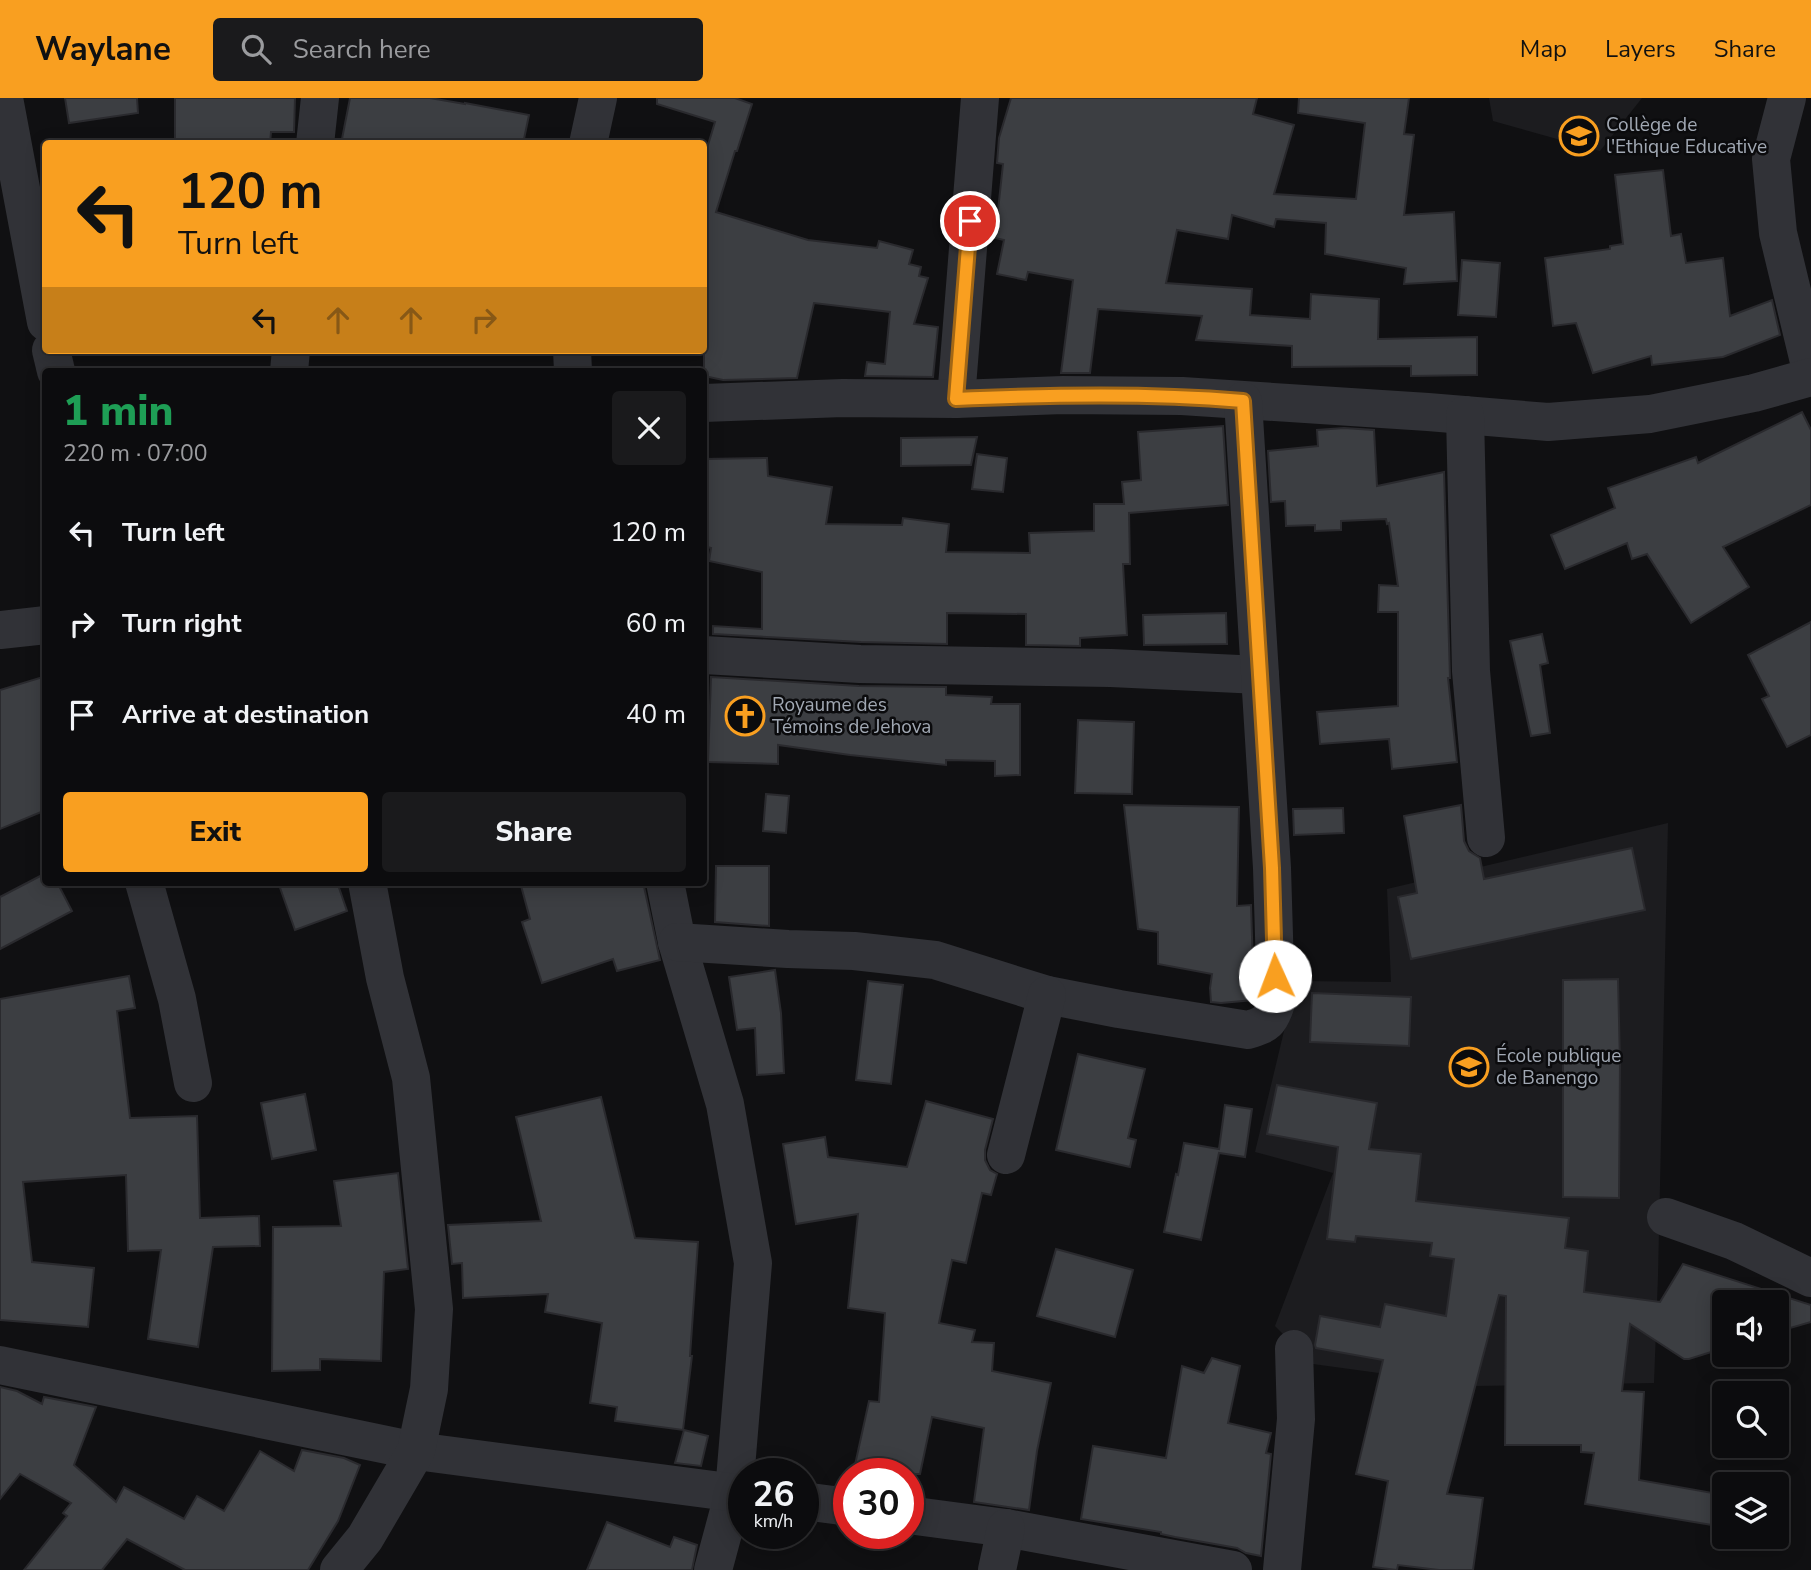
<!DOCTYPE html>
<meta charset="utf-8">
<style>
body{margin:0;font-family:"Nunito Sans",sans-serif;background:#1a1a1c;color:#f1f3f6;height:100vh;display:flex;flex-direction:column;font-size:26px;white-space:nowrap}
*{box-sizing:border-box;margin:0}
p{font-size:23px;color:#9a9b9e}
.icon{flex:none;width:38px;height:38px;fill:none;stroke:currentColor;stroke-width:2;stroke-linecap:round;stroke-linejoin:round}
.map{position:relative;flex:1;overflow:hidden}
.sheet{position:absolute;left:42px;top:270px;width:665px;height:518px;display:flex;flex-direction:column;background:#0c0c0e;border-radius:7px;box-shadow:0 4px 18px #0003,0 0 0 2px #2c2c2e}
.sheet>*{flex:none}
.hud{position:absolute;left:42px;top:42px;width:665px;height:214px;border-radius:7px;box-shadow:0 4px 18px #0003,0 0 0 2px #2c2c2e;background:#f99f20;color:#111;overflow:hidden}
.controls{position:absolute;left:1712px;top:1192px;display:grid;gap:14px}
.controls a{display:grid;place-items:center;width:77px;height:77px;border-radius:7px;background:#0c0c0e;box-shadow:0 4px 18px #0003,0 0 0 2px #2c2c2e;font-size:35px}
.speed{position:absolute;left:728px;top:1360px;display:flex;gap:14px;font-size:35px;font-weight:700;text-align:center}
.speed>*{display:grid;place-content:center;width:91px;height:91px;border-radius:50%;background:#0c0c0e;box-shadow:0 4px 18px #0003,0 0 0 2px #2c2c2e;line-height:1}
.speed small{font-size:18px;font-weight:400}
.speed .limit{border:10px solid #d22;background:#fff;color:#111}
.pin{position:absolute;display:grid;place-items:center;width:60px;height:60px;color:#fff;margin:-30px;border:4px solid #fff;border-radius:50%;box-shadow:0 2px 7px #0007}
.me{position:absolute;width:77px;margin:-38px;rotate:358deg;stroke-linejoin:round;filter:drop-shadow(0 0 5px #0008)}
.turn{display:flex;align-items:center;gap:24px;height:147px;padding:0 21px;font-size:32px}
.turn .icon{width:91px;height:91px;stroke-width:2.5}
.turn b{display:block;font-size:49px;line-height:60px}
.lanes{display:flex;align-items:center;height:66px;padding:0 21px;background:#0003;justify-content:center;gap:35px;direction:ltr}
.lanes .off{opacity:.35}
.round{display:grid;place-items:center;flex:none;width:74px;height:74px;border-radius:7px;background:#1a1a1c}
.summary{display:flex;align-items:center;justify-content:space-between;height:119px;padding:0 21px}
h1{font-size:42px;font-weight:800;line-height:52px;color:#1e9e55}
.primary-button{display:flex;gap:14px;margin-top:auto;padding:14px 21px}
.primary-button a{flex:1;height:80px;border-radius:7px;background:#f99f20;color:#111;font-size:28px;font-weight:800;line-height:80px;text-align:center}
.primary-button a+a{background:#1a1a1c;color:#f1f3f6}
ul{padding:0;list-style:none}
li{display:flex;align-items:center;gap:21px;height:91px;padding:0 21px}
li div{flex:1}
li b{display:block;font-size:26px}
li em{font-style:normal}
header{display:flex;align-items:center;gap:42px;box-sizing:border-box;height:98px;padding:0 35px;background:#f99f20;color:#111}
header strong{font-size:33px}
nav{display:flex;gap:38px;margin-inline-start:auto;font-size:24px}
.search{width:490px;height:63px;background:#1a1a1c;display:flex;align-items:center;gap:18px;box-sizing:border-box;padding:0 24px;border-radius:7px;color:#9a9b9e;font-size:26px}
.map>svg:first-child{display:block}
.built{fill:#1c1c1f}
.building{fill:#3c3e42;stroke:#2a2a2e;stroke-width:2}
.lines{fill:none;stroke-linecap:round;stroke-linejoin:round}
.minor{stroke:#313237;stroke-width:38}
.route-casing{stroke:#a26715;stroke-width:18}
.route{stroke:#f99f20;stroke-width:12}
.labels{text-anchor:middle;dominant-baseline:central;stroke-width:5;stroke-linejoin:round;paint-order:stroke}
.poi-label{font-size:19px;fill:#a1a8b3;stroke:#0b0b0d;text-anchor:start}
</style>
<header>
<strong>Waylane</strong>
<div class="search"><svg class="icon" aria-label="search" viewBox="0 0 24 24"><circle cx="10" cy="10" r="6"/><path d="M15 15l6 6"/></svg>Search here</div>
<nav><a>Map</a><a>Layers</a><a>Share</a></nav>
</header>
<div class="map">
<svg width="1811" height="1472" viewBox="0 0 1811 1472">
<rect width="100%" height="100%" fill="#101012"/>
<g class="built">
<path d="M1489 0H1642L1600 53 1493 23Z"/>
<path d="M1668 725 1658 1178 1654 1285 1474 1288 1313 1266 1275 1228 1333 1075 1255 1054 1296 883 1391 884 1387 791Z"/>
</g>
<g class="building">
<path d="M65 0H137L138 15 69 25Z"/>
<path d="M175 0H295L294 34H271L270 46H175Z"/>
<path d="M350 0H430L465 6V5L529 17 523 46H341Z"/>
<path d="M657 0H735L752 6 737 53H735L716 114 808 142 877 150 879 143 913 152 909 166 921 169 919 178 928 180 914 226 938 229 933 279 865 278 867 264 885 266 890 214 814 205 797 280 723 282 704 278V60L715 24 657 6Z"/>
<path d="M1011 0H1257L1253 16 1294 27 1274 96 1356 101 1365 25 1298 15 1299 0H1409L1404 36 1414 37 1404 117 1454 114 1457 183 1404 186 1406 170 1325 156 1326 125 1276 121 1274 129 1232 117 1228 141 1177 132 1166 185 1252 191 1250 217 1310 221 1311 196 1379 201 1378 241 1477 239V277L1411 278V268L1292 269V248L1196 242 1202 218 1098 211 1090 275H1061L1073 182 1028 174 1026 182 997 176 1004 142 995 140 1003 66 997 65 999 40Z"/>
<path d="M1663 72 1671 138 1681 136 1686 165 1723 160 1730 218 1772 202 1780 237 1723 259 1652 267 1651 258 1593 275 1576 225 1553 228 1545 160 1610 151V148L1623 146 1615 77Z"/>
<path d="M1462 162 1500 165 1496 219 1458 217Z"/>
<path d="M1802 314 1811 332V407L1723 449 1749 489 1691 525 1647 456 1632 461 1627 445 1565 471 1551 437 1615 410 1608 390 1696 359 1698 365Z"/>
<path d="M1223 328 1228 407 1129 415 1130 466H1123L1127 537 1080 540V548L1026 547V516L947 515V546L861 544 713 536V528L762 531V474L709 463 711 450 704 448V361L767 360 768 378 832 389 826 426 902 427 903 420 949 426 946 454 1030 455 1029 435 1094 433V406H1124L1122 384 1141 382 1138 334Z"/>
<path d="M1344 330 1374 332 1377 388 1444 374 1450 580H1448L1457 664 1392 671 1389 641 1320 646 1317 614 1398 608V514H1378L1379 487 1398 488 1389 425 1387 426 1386 421 1341 423V432L1315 433V427L1286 428 1285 403 1271 404 1268 353 1318 348 1317 332Z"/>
<path d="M977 339 971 367 901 368V340Z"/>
<path d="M977 356 1007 360 1003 394 972 391Z"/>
<path d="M1226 515 1227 546 1144 547 1143 517Z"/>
<path d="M1811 524V637L1787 649 1762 601 1769 598 1748 557Z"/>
<path d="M1542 536 1548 565 1540 567 1550 635 1531 638 1510 543Z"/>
<path d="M46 578V712L0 731V592Z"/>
<path d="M711 579 859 588 946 589V597L992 599 991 606H1020V677L995 678V663L946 662V667L850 657 778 647V666L708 664Z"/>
<path d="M1078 622 1134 624 1132 696 1075 695Z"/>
<path d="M766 696 789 698 786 735 763 733Z"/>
<path d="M1124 707 1239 709 1237 808 1251 807 1254 902 1221 905 1211 904 1210 890 1212 876 1158 866V834L1138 831Z"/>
<path d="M1461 707 1464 743 1469 753 1480 760 1484 781 1632 750 1645 812 1411 861 1398 799 1417 795 1404 718Z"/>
<path d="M1343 710 1344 735 1294 737 1293 711Z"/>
<path d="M716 768H769V828L715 824Z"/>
<path d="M46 775V784H57L72 813 0 851V799Z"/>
<path d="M278 784H337L347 813 295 832Z"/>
<path d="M520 784H643L660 862 617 873 613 861 542 885 522 824 530 821Z"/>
<path d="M775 872 781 915 784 975 757 977 755 930 737 932 729 879Z"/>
<path d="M129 878 135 910 117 913 130 1020 197 1018 200 1120 259 1118 260 1148 213 1149 198 1249 148 1241 161 1152 128 1153 126 1077 23 1084 32 1164 94 1170 88 1229 0 1222V901Z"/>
<path d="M1618 881 1620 964 1619 1100 1563 1099V882Z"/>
<path d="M868 883 903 887 891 986 856 982Z"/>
<path d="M1312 895 1411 899 1409 948 1310 944Z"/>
<path d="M1078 956 1145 971 1128 1040 1136 1042 1130 1069 1056 1052Z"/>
<path d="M1277 987 1377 1005 1369 1051 1421 1056 1416 1103 1569 1120 1565 1150 1588 1153 1584 1194 1660 1204 1683 1166 1811 1207V1224L1776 1234V1204H1724V1250L1689 1261H1684L1630 1226 1622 1293 1644 1294 1639 1382 1724 1397V1429L1585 1406 1594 1355 1581 1354V1347H1505L1506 1198 1499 1197 1447 1396 1483 1400 1473 1472H1439L1398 1467 1397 1472 1373 1469 1388 1383 1356 1376 1383 1262 1316 1250 1315 1247 1320 1218 1380 1229 1385 1206 1446 1218 1454 1161 1430 1158 1432 1145 1356 1138 1355 1144 1327 1141 1338 1049 1267 1036Z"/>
<path d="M305 996 316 1052 272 1061 261 1005Z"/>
<path d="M601 999 635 1140 698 1144 690 1258H692L683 1332 615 1323 617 1309 590 1305 602 1225 545 1214 548 1196 463 1200 462 1165 452 1166 448 1127 541 1123 516 1019Z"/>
<path d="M926 1003 993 1021 985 1052V1062L990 1072 997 1076 991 1097 982 1095 966 1165 952 1162 939 1225 975 1232 972 1244 994 1245 992 1273 1051 1285 1037 1353 1029 1412 974 1404 984 1330 932 1319 920 1376H853L869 1303 879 1304 885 1215 848 1210 858 1116 796 1126 783 1046 825 1039 828 1059 907 1069Z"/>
<path d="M1225 1007 1252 1011 1245 1059 1219 1055 1201 1142 1164 1134 1176 1076 1178 1077 1184 1045 1219 1051Z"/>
<path d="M398 1075 408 1171 384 1174 381 1263 320 1261V1272L272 1273 273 1129 341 1128 334 1083Z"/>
<path d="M1056 1151 1133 1172 1115 1239 1037 1218Z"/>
<path d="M1212 1260 1240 1268 1228 1325 1271 1335 1266 1355 1271 1356 1261 1458 1246 1455 1237 1450 1175 1439 1161 1436V1434L1081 1421 1093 1348 1166 1360 1182 1268 1204 1275Z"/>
<path d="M0 1289 17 1293 42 1306 44 1299 96 1309 74 1367 116 1404 124 1389 184 1421 197 1398 224 1413 260 1353 294 1373 302 1352 344 1360 360 1367 338 1423 308 1472H185L127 1441 102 1472H24L67 1418 63 1415 71 1405 20 1376 0 1401Z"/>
<path d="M684 1332 708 1338 701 1368 675 1365Z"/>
<path d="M607 1424 670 1449 674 1439 697 1447 692 1472H587Z"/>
</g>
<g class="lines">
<g class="minor">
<path d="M4 0 46 224"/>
<path d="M1787 0 1771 61 1778 135 1811 272"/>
<path d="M315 46 320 0"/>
<path d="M588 46 598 0"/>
<path d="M51 252 56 273"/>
<path d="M572 252 573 273"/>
<path d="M289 273 291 252"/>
<path d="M956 301 980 0"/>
<path d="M704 305 843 300 956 301 1063 297 1182 298 1428 314 1548 324 1650 316 1754 295 1811 279"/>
<path d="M1465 317 1471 573 1486 740"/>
<path d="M0 532 46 527"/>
<path d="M704 557 860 566 1111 570 1260 577"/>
<path d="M144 784 177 901 193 985"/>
<path d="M665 784 677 844 725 1006 753 1165 734 1394 713 1472"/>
<path d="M677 844 788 851 854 853 935 862 1047 897 1119 911 1248 932C1267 926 1270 924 1276 905L1272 770 1243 303"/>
<path d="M1006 1057 1047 897"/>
<path d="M1666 1119 1734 1143 1811 1180"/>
<path d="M0 1267 416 1353 744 1396"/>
<path d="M803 1403 849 1409"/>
<path d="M908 1417 1006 1430 1233 1472"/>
<path d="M339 1472 365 1440 416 1353 429 1291 434 1211 411 980 385 880 367 784"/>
<path d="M997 1472 1006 1430"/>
<path d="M1282 1472 1296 1321 1294 1251"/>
</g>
</g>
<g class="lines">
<defs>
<path id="route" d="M970 123 956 301C1052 297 1148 295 1243 303L1272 770 1275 878"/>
</defs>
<use href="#route" class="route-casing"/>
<use href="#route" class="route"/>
</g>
<defs>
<symbol id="school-ring" viewBox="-11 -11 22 22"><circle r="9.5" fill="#0b0b0d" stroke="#f99f20" stroke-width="1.5"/><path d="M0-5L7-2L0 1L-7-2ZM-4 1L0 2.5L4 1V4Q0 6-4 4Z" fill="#f99f20"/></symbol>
<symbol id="church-ring" viewBox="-11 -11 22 22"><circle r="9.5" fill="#0b0b0d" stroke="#f99f20" stroke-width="1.5"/><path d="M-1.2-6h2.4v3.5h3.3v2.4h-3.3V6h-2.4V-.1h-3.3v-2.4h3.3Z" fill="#f99f20"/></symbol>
</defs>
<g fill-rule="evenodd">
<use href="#school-ring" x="1557" y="16" width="44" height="44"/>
<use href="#church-ring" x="723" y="596" width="44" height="44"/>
<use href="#school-ring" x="1447" y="947" width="44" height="44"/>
</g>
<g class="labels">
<g class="poi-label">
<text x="1606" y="27">Collège de<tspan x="1606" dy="22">l'Ethique Educative</tspan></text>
<text x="772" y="607">Royaume des<tspan x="772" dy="22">Témoins de Jehova</tspan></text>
<text x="1496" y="958">École publique<tspan x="1496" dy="22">de Banengo</tspan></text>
</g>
</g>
</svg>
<div class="controls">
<a><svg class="icon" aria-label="sound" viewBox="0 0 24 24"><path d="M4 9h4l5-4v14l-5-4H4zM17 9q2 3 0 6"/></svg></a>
<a><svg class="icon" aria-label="search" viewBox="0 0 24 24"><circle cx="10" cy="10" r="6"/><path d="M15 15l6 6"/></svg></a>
<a><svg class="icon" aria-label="layers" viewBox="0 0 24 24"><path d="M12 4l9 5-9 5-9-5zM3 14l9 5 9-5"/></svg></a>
</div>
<div class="speed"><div>26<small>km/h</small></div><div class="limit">30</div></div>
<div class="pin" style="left:970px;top:123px;background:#d93025"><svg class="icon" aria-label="arrive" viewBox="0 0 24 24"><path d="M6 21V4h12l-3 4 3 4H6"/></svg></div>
<svg class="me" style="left:1275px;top:878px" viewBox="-20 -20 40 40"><circle r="19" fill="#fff"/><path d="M0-13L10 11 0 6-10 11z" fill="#f99f20"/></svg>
<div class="hud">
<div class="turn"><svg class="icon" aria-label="left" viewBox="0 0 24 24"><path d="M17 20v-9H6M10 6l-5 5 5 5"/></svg><div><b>120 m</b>Turn left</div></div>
<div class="lanes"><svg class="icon" aria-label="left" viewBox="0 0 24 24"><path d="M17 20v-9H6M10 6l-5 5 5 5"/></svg><svg class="icon off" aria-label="ahead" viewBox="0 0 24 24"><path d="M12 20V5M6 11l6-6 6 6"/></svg><svg class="icon off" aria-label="ahead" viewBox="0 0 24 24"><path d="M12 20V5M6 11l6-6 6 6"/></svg><svg class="icon off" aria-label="right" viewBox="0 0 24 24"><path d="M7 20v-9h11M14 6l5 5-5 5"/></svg></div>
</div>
<section class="sheet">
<div class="summary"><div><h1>1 min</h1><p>220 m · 07:00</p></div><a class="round"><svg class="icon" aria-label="close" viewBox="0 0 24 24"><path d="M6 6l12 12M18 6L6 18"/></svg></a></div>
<ul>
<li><svg class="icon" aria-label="left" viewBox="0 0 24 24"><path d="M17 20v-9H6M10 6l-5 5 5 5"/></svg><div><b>Turn left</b></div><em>120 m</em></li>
<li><svg class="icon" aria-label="right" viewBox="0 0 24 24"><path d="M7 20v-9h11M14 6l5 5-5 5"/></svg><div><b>Turn right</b></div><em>60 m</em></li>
<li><svg class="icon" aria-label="arrive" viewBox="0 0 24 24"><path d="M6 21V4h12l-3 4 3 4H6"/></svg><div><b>Arrive at destination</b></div><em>40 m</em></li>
</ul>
<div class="primary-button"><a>Exit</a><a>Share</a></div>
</section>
</div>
